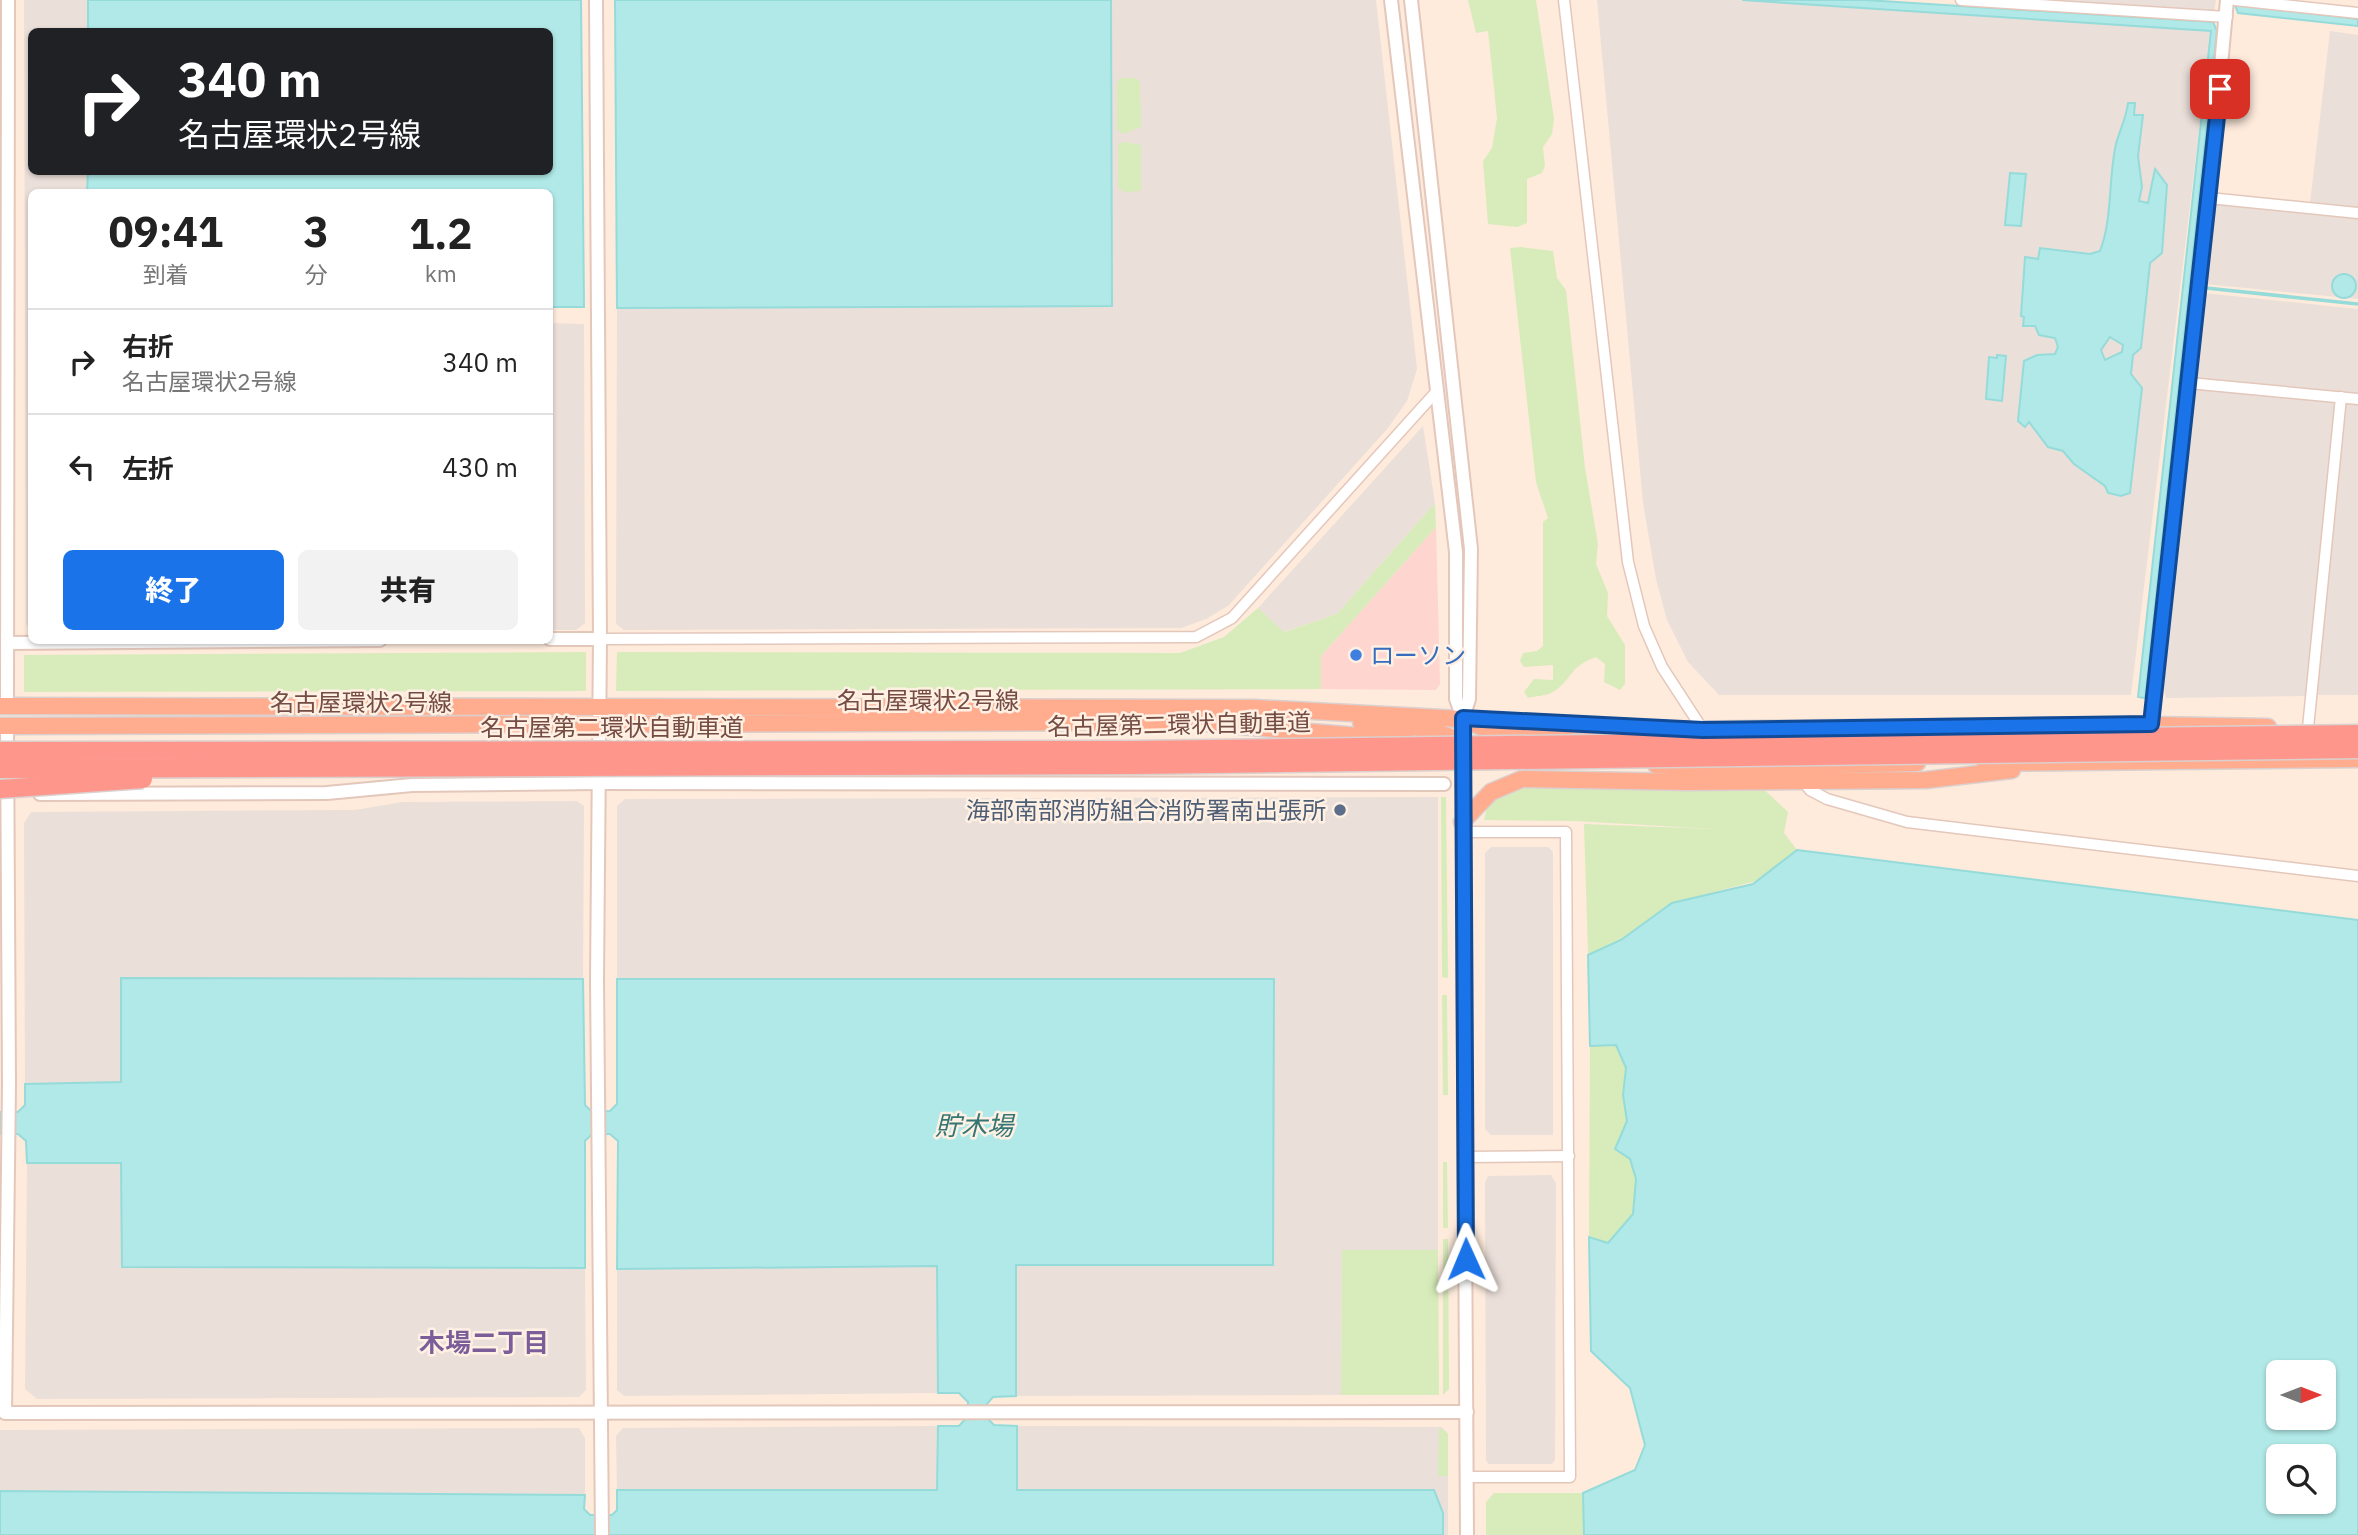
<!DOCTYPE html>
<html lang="ja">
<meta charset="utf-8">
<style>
body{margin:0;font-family:"IBM Plex Sans","Noto Sans JP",sans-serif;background:#f2f2f2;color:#222;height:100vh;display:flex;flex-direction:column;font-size:26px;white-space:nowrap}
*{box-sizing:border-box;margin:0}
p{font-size:23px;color:#767676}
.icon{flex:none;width:38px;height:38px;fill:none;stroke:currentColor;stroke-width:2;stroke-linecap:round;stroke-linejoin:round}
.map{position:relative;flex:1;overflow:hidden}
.sheet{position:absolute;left:28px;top:189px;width:525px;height:455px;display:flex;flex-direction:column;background:#fff;border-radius:10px;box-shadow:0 2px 5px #0004}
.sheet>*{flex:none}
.top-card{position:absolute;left:28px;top:28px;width:525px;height:147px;border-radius:10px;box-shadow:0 2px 5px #0004;background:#202124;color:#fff;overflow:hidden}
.needle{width:46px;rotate:90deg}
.fabs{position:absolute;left:2266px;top:1360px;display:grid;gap:14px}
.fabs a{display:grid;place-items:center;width:70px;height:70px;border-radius:10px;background:#fff;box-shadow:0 2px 5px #0004;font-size:35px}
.pin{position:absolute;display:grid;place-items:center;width:60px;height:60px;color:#fff;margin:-30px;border-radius:14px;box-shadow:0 4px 10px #0006}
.me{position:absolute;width:77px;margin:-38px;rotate:359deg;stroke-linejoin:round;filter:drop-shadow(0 0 5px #0008)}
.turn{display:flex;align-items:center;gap:24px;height:147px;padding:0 35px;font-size:32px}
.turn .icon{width:91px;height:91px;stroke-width:2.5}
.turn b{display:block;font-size:49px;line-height:60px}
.eta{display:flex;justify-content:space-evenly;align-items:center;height:119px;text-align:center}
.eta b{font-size:42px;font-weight:800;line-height:49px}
.action{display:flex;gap:14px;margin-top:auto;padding:14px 35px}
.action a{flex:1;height:80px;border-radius:10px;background:#1a73e8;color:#fff;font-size:28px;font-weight:800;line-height:80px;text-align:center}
.action a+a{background:#f2f2f2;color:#222}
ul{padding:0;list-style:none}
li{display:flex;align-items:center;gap:21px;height:105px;padding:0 35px;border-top:2px solid #e0e0e0}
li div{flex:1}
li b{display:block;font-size:26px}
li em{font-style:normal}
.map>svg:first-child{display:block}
.commercial{fill:#ffd5cf}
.industrial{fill:#ebdfd9}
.green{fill:#d7ecba}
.water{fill:#b0e9e7;stroke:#95dbda;stroke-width:2;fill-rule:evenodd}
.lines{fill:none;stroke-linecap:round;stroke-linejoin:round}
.stream{stroke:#95dbda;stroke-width:3.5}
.minor-casing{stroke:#e4c7bb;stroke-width:13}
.tertiary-casing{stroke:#e4c7bb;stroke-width:16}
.trunk-casing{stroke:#dbd0ce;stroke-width:19}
.minor{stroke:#fff;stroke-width:10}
.tertiary{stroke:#fff;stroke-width:12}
.trunk{stroke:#ffac8f;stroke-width:16}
.motorway-bridge-casing{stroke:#dbd0ce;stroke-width:21;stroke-linecap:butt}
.motorway-bridge{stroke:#ff968c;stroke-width:18}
.route-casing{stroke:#114b97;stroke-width:18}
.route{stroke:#1a73e8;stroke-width:12}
.shop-dot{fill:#3f7fe0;stroke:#fff0e4;stroke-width:2.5}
.service-dot{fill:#5c6f8a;stroke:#fff0e4;stroke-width:2.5}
.labels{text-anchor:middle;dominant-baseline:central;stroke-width:5;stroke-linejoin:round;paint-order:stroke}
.shop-label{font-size:24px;fill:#366cbe;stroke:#fff0e4;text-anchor:start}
.street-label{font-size:24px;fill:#754c43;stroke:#fff0e4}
.service-label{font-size:24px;fill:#4e5e75;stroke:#fff0e4;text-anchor:end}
.water-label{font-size:26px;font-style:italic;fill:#347674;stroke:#fff0e4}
.neighbourhood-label{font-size:26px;font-weight:bold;fill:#7b5e99;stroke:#fff0e4}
</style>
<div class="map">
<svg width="2358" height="1535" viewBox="0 0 2358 1535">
<rect width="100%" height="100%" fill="#feebdc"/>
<path class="commercial" d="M1436 527 1440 684 1436 690 1321 689V656Z"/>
<g class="industrial">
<path d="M24 0H88V31L32 32V172H88L87 192H32L31 630 26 624Z"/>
<path d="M1111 0H1376L1417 369 1407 401 1388 428 1228 606 1206 619 1181 628 624 630 616 624 617 308 1112 306Z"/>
<path d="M1597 0H1736L2211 31 2131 695H1719L1688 662 1667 620 1656 579 1643 503Z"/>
<path d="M2009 0H2216L2214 12Z"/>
<path d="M2330 31 2358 35V208L2310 203Z"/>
<path d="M2214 202 2358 217V299L2205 284Z"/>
<path d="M2204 293 2358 309V395L2194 380Z"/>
<path d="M550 323 584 324 585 623 576 630H550Z"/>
<path d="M2194 387 2335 402 2305 696 2166 698 2162 680Z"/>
<path d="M2345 402 2358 403V695H2315Z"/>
<path d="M1423 426 1435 503 1337 614 1283 632 1258 608Z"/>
<path d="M1438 797V1250H1342L1341 1395 1016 1396V1265L1273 1264V979H617V806L625 799Z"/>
<path d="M577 801 584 806 583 979 121 978V1083L25 1084 24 823 31 812 355 810 403 802Z"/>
<path d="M1491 847H1548L1553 852V1135H1491L1485 1129V853Z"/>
<path d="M27 1163H121L122 1267 585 1268 586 1390 579 1397 37 1399 25 1389Z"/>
<path d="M1551 1175 1556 1183 1555 1460 1552 1464H1489L1486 1461 1485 1182 1488 1176Z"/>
<path d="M937 1266 938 1393 624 1396 617 1390V1269Z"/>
<path d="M938 1426V1490H617L616 1436 623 1428Z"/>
<path d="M1017 1426 1442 1427 1448 1434V1535H1443V1513L1016 1490Z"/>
<path d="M579 1428 585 1438V1495L0 1491V1430Z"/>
</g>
<g class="green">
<path d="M1468 0H1536L1554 119 1552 134 1543 147 1545 166 1542 173 1527 179V223L1517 227 1488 224 1483 161 1492 148 1497 118 1488 31 1476 33Z"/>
<path d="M1120 78H1136L1140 82 1141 127 1123 134 1117 129V83Z"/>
<path d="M1124 142 1141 145V191L1125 192 1118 188V144Z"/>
<path d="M1521 247 1553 251 1557 278 1566 290 1585 468 1598 544 1596 564 1608 593 1607 616 1625 645V684L1620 690 1604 682 1605 664 1596 657C1567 667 1573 681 1551 693 1545 696 1535 696 1528 698L1524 692 1534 679 1553 680V665L1524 667 1520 661 1523 653 1537 651 1543 646V522L1548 518 1536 482 1510 248Z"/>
<path d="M1435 503 1436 527 1321 656V689L616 691 617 652 1180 653 1224 637 1258 608 1284 632 1337 614Z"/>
<path d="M586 652V691L24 692V655Z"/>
<path d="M1700 773 1757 783 1788 812 1784 833 1797 850 1756 881 1672 903 1621 940 1588 955 1584 824 1714 829 1575 821 1484 820 1489 800 1537 774Z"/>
<path d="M1441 797H1446L1448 978 1442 977Z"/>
<path d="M1442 995H1447L1448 1095H1443Z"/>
<path d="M1616 1045 1626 1068 1623 1095 1627 1121 1615 1149 1630 1159 1636 1179 1633 1214 1608 1243 1589 1237 1590 1046Z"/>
<path d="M1443 1162H1447L1448 1228H1443Z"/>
<path d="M1443 1239H1448L1449 1389 1443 1395Z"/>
<path d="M1342 1250H1438L1439 1395H1341Z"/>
<path d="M1439 1427 1448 1434V1476H1438Z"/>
<path d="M1494 1493H1583L1584 1535H1486V1502Z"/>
</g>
<g class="water">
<path d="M88 0H581L584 307H550V192H87L88 172H550V32L88 31Z"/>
<path d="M615 0H1111L1112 306 617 308Z"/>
<path d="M1742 0H1866L2213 22 2217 31 2145 698 2138 697 2211 31Z"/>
<path d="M2235 5 2358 19V26L2238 13Z"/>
<path d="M2128 103H2135L2134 115H2143L2138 156 2142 187 2139 201 2148 203 2155 169 2167 185 2162 253 2150 263 2141 348 2133 355 2131 374 2142 388 2130 493 2121 496 2108 493 2105 486 2074 464 2063 451 2048 447 2029 422 2025 427 2018 421 2024 361 2037 355 2055 354 2058 347 2055 338 2039 335 2035 326H2023L2024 317 2021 316 2025 257 2038 259 2040 248 2090 254 2100 251C2113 217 2108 179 2116 144 2120 129 2126 119 2128 103ZM2110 337 2123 345 2122 352 2105 360 2101 350Z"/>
<path d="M2010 173 2026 174 2021 226 2005 225Z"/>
<circle cx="2344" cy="286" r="12"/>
<path d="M1997 355 2006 356 2002 401 1986 399 1989 357 1997 358Z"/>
<path d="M1797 850 2358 920V1535H1584L1583 1493 1635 1470 1645 1445 1630 1388 1591 1351 1589 1237 1608 1243 1633 1214 1636 1179 1630 1159 1615 1149 1627 1121 1623 1095 1626 1068 1616 1045 1590 1046 1588 955 1621 940 1672 903 1753 884ZM2278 1372H2324V1418H2278ZM2278 1456H2324V1502H2278Z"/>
<path d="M121 978 583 979 585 1105 592 1112 610 1111 617 1104V979H1274L1273 1265H1016V1396L993 1397 986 1405 987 1418 994 1425 1017 1426V1490H1434L1443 1513V1535H0V1491L585 1495 584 1509 590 1515H612L617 1510V1490H937L938 1426H959L967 1417 968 1402 959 1393H938L937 1266 617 1269 618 1141 610 1134H592L585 1141V1268L122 1267 121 1163H27L26 1141 18 1134H0V1112H18L25 1105V1084L121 1082Z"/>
</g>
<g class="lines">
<path class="stream" d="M2206 288 2358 304"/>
<defs>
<g id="minor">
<path d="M1564 0 1628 562 1644 626 1662 667 1703 730"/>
<path d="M1961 0 2227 17"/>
<path d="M2235 0 2358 13"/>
<path d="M2209 198 2358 213"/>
<path d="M2189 383 2358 399"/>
<path d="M600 639 1196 637 1232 618 1436 392"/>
<path d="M2308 728 2341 397"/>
<path d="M1803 781 1810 790 1827 799 1907 822 2358 876"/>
<path d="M1463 832H1566L1570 1477H1467"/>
<path d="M1464 1157 1569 1156"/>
</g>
<g id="tertiary">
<path d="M596 0 600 639 597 980 602 1535"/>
<path d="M1391 0 1456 552V699L1463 718"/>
<path d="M1411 0 1471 549 1469 699 1463 718 1462 744 1467 1535"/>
<path d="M550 639H600"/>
<path d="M7 643 380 640"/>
<path d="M7 706 8 0"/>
<path d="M2151 725 2209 198 2227 0"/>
<path d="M7 726 9 1085 5 1413 1467 1412"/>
<path d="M40 794 327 793 412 785 600 783 1444 784"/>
</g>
<g id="trunk">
<path d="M0 706 1255 708 1664 730 2151 725 2268 727"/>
<path d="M1468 721 1488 730 1565 737"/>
<path d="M1361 723C1393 726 1434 724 1462 744"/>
<path d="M0 726 1190 722 1407 740"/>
<path d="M1985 763 2358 759"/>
<path d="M1656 765 1699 768 1917 763"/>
<path d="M1462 822 1491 792 1522 779 1687 782 1926 780 2012 770"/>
</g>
</defs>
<use href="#minor" class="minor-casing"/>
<use href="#tertiary" class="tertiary-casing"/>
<use href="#trunk" class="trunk-casing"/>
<use href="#minor" class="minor"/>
<use href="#tertiary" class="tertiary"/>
<use href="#trunk" class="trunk"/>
<defs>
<g id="motorway-bridge">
<path d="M0 751 1133 750 2358 734"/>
<path d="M0 769 1133 765 2358 749"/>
<path d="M0 789 143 779"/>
</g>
</defs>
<use href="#motorway-bridge" class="motorway-bridge-casing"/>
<use href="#motorway-bridge" class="motorway-bridge"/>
</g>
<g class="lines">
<defs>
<path id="route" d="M1466 1259 1463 718 1703 730 2151 724 2220 89"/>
</defs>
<use href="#route" class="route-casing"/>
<use href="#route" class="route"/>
</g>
<circle class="shop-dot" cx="1356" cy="655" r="7"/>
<circle class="service-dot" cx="1340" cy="810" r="7"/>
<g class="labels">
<g class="shop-label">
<text x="1370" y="655">ローソン</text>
</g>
<g class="street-label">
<text x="928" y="700">名古屋環状2号線</text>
<text x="361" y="702">名古屋環状2号線</text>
<text transform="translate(1179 724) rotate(-1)">名古屋第二環状自動車道</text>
<text x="612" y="727">名古屋第二環状自動車道</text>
</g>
<g class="service-label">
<text x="1326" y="810">海部南部消防組合消防署南出張所</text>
</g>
<g class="water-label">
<text x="974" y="1125">貯木場</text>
</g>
<g class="neighbourhood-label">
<text x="484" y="1342">木場二丁目</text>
</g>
</g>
</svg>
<div class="fabs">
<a><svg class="needle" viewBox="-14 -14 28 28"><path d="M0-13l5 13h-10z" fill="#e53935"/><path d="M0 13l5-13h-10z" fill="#767676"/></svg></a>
<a><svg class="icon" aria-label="search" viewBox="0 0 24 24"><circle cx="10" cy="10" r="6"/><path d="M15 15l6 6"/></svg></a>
</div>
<div class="pin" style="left:2220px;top:89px;background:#d93025"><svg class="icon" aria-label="arrive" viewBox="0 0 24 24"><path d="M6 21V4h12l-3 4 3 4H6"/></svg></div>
<svg class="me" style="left:1466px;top:1259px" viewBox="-20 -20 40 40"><path d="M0-17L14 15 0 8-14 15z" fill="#1a73e8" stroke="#fff" stroke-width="4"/></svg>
<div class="top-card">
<div class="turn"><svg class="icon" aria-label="right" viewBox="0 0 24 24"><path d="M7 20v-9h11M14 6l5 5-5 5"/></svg><div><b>340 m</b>名古屋環状2号線</div></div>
</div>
<section class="sheet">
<div class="eta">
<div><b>09:41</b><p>到着</p></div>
<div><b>3</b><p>分</p></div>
<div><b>1.2</b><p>km</p></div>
</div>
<ul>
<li><svg class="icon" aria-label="right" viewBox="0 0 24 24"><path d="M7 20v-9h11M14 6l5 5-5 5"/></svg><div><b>右折</b><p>名古屋環状2号線</p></div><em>340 m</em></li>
<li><svg class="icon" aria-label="left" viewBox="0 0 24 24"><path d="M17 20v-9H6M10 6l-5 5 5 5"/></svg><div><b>左折</b></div><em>430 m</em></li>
</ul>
<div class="action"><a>終了</a><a>共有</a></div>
</section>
</div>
